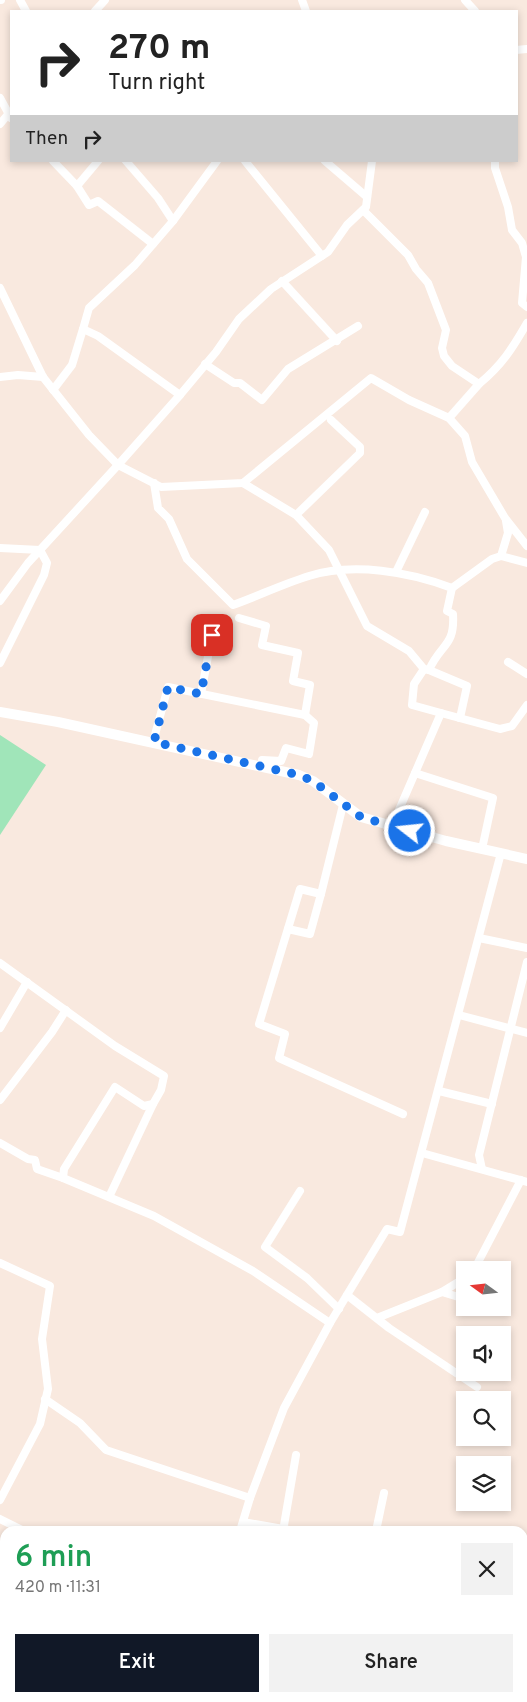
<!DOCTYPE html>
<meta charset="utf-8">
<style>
body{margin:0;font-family:Overpass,sans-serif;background:#f2f2f2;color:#222;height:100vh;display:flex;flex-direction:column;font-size:19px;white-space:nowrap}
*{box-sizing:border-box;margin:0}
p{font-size:16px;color:#767676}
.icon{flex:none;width:28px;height:28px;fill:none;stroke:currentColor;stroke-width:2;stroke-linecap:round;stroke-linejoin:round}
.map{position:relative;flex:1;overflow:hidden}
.drawer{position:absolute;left:0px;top:1526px;width:528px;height:176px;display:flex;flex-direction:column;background:#fff;border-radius:15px 15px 0 0;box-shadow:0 2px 8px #0003}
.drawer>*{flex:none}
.banner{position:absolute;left:10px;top:10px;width:508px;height:152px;border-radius:0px;box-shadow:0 2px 8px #0003;background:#fff;color:#222;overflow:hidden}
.needle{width:32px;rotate:285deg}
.fabs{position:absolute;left:456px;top:1261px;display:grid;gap:10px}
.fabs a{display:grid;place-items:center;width:55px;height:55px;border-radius:0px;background:#fff;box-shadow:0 2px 8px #0003;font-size:25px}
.pin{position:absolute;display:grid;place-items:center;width:42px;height:42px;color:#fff;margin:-21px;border-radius:10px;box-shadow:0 2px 8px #0006}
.me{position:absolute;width:55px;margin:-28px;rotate:286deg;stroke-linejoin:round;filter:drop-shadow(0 0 4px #0008)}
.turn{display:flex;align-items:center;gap:18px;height:105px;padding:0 15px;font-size:22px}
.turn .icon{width:65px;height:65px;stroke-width:2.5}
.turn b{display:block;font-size:35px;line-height:42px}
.then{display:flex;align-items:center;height:48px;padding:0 15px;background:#0003;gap:10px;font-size:19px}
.round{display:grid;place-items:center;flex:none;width:52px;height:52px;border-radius:0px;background:#f2f2f2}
.head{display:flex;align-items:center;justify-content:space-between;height:85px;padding:0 15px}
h1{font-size:30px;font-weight:600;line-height:38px;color:#1e9e55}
.action{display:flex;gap:10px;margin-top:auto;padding:10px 15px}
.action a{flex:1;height:58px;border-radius:0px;background:#111827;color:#fff;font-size:20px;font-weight:600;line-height:58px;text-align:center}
.action a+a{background:#f2f2f2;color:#222}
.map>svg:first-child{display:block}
.green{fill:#a0e5b9}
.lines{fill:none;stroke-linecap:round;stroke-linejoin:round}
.street{stroke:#fff;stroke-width:8}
.secondary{stroke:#fff;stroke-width:10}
.route{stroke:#1a73e8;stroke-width:9;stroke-dasharray:0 16.2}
</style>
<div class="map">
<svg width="527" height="1702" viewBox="0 0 527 1702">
<rect width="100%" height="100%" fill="#f9e9df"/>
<path class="green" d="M0 735 46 765 0 835Z"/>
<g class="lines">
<g class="street">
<path d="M0 0H1"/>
<path d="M20 0 26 11"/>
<path d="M302 0 306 11"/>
<path d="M465 0 475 11"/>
<path d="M95 11 105 0"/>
<path d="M516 50 527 49"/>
<path d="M0 98 11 118"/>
<path d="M0 124 10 112"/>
<path d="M53 161 77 186 98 161"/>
<path d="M126 161 158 198 173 221"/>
<path d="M245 161 322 256"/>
<path d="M325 161 367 197"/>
<path d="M495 161V168L508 207 512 230 522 243 526 257 522 303 527 307"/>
<path d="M77 186 89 205 98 201 153 244"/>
<path d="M363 210 408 255 416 269 428 283 446 330 442 348 444 356 452 366 479 384C502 365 512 349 527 323"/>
<path d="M282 281 337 341"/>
<path d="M0 288 43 377 89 435 118 465 161 487 243 483 371 378 409 400 449 418 465 436 472 462 505 518 527 546"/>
<path d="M205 364 234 383H240L262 400 288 369 358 326"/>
<path d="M0 377 18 375 43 377"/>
<path d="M53 390 72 365 83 329"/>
<path d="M180 395 216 352 239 319 271 289 328 252 347 225 366 207 372 161"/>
<path d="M449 418 479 384"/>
<path d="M154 483 158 508 169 519 187 559 233 605C258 596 283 584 309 576 353 562 410 572 452 588L447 611 453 614C455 647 441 643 429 670L424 669"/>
<path d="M243 483 296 515 329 550 367 626 409 651 424 669 414 684 412 705 441 713"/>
<path d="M296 515 360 453V447L331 420"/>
<path d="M0 548 40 550"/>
<path d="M501 556 508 533 506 521"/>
<path d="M396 572 425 512"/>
<path d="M452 588 492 559 501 556 527 563"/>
<path d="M0 601 28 563 118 465 180 395 98 336 83 329 89 308 135 265 173 221 217 161"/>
<path d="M239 618 266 626 262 645 298 653 293 681 310 685 305 715"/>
<path d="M508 662 527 674"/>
<path d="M0 663 44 575 47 563 40 550"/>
<path d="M429 670 467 686 460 718"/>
<path d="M201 694 212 635"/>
<path d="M153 742 168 687 305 715 314 723 309 754 286 748 281 761 262 760"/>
<path d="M415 773 493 798 482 849"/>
<path d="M343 805 321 894 300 889 259 1024 285 1034 279 1058 403 1114"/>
<path d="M392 826 441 713 500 729 512 726 527 705"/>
<path d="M288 929 310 934 321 894"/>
<path d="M479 938 527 948"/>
<path d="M0 963 115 1046 164 1076 161 1090 153 1104 144 1106 115 1087 64 1169 63 1178 154 1216 253 1271 330 1323 284 1408 250 1498 106 1450 80 1423 45 1399"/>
<path d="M459 1015 527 1033"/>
<path d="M0 1028 27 982"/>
<path d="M439 1091 492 1104"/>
<path d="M0 1100 52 1032 66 1010"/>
<path d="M0 1143 28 1159 35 1160 37 1169 63 1178"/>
<path d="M422 1153 527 1182"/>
<path d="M482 1169 479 1155 527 962"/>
<path d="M300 1191 265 1247 307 1278 339 1309"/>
<path d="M109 1197 153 1104"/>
<path d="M0 1263 50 1286 42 1339 48 1389 40 1424 0 1500"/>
<path d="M474 1270 521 1180"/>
<path d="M442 1292 465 1278"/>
<path d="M347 1295 389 1328 477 1387"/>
<path d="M484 1308 490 1310"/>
<path d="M377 1318 442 1292 465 1299"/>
<path d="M330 1323 387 1229 400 1232 501 853"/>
<path d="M0 1519 24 1531"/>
<path d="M243 1522 295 1531"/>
<path d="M240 1531 250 1498"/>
<path d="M283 1531 296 1455"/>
<path d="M376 1531 384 1493"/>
<path d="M522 1592 527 1584"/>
<path d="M522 1665 527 1666"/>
<path d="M74 1702 76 1698"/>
<path d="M85 1702 87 1698"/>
</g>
<path class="secondary" d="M0 712 58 722 299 775 313 781 361 817 446 841 527 859"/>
</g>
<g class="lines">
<path class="route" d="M212 635 201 694 168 687 154 742 299 775 313 781 361 817 410 831"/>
</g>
</svg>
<div class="fabs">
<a><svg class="needle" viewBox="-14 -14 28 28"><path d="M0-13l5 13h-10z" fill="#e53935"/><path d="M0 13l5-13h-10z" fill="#767676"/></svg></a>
<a><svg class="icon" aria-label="sound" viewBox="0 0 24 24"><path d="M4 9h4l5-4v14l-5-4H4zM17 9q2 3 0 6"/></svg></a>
<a><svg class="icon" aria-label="search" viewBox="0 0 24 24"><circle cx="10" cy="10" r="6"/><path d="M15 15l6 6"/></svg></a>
<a><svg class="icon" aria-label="layers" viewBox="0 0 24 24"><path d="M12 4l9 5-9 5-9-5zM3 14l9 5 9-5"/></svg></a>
</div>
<div class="pin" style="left:212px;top:635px;background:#d93025"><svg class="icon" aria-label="arrive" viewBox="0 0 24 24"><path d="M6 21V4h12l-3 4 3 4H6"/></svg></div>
<svg class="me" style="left:410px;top:831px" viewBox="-20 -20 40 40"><circle r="17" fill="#1a73e8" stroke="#fff" stroke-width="3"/><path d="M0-11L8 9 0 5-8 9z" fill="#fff"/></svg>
<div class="banner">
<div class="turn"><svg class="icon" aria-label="right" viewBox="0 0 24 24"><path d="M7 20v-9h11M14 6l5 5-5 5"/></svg><div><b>270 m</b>Turn right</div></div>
<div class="then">Then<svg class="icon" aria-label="right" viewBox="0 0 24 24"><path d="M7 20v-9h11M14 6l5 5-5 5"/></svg></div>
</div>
<section class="drawer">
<div class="head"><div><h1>6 min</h1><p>420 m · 11:31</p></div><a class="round"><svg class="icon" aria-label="close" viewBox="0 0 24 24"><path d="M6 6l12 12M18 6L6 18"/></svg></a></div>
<div class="action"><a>Exit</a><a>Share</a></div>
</section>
</div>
